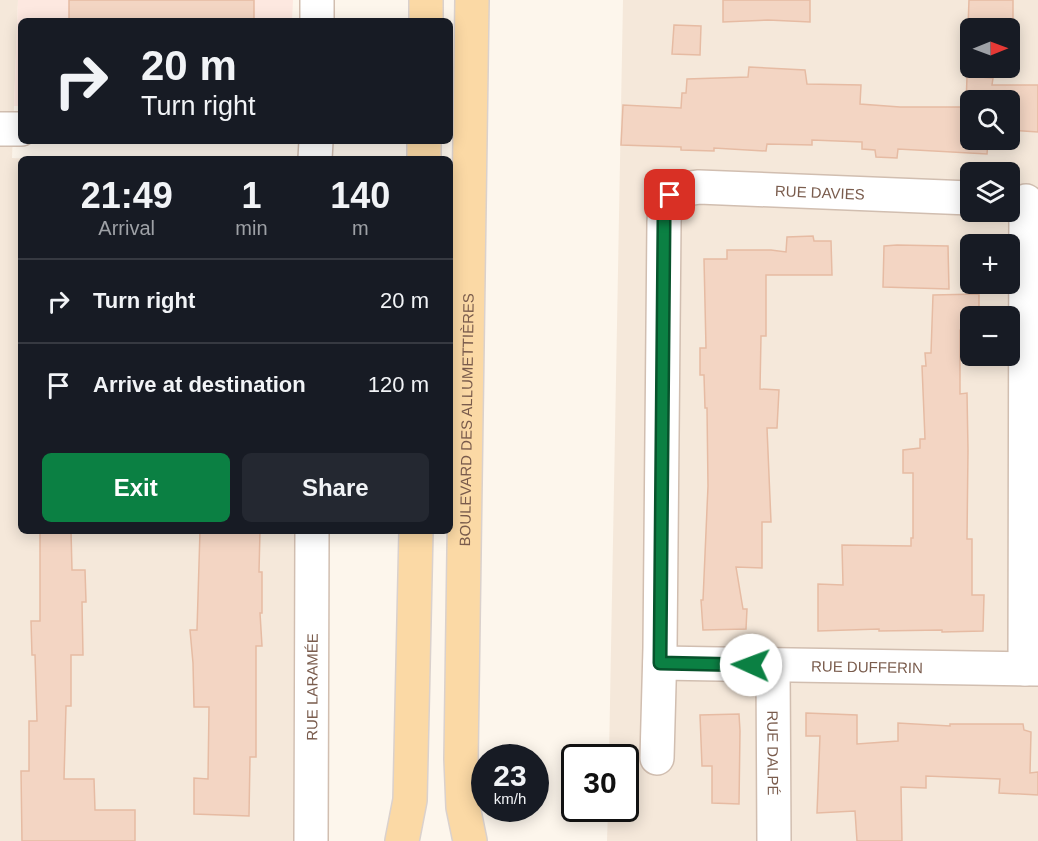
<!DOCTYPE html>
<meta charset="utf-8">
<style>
body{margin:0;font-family:Helvetica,sans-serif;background:#242831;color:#f1f3f6;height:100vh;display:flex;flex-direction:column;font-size:22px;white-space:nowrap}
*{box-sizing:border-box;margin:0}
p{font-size:20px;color:#9ea1a6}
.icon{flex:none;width:33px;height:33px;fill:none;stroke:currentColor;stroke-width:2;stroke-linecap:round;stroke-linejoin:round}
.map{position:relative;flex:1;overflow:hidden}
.details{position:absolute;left:18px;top:156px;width:435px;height:378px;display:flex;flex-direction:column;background:#171b24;border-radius:9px;box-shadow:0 3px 15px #0003}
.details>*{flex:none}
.hud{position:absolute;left:18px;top:18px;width:435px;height:126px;border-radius:9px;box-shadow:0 3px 15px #0003;background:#171b24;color:#f1f3f6;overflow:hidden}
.needle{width:39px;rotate:89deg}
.fabs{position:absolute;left:960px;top:18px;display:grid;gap:12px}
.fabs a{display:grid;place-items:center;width:60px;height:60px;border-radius:9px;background:#171b24;box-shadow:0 3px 15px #0003;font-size:30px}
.speed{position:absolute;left:471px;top:744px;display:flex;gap:12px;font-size:30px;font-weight:700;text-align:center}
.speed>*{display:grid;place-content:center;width:78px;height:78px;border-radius:50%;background:#171b24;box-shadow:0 3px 15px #0003;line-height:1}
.speed small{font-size:15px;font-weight:400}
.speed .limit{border:3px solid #111;border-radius:9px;background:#fff;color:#111}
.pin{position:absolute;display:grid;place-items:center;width:51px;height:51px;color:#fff;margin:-26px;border-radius:12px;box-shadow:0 3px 9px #0006}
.me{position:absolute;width:66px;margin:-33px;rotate:272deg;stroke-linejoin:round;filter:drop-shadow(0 0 4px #0008)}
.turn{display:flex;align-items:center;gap:21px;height:126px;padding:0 24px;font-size:27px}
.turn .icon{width:78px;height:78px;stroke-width:2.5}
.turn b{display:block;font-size:42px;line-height:51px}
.eta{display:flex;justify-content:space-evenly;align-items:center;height:102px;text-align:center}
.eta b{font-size:36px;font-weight:600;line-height:42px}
.cta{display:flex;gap:12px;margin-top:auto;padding:12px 24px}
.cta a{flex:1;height:69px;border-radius:9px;background:#0b8043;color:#fff;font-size:24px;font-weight:600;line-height:69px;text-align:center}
.cta a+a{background:#242831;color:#f1f3f6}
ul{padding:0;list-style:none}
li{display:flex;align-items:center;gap:18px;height:84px;padding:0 24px;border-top:2px solid #363941}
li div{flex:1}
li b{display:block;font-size:22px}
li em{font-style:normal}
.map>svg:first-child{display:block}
.residential{fill:#f5e8da;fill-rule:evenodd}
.commercial{fill:#fde8e0}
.building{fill:#f3d5c3;stroke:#e6bba3;stroke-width:1.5}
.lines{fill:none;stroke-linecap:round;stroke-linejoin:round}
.minor-casing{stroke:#d1beb0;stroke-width:36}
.major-casing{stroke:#dad1cd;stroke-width:36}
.minor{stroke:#fff;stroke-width:33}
.major{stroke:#fbd9a5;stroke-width:33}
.route-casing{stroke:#07532c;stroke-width:15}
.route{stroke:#0b8043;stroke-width:10}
.labels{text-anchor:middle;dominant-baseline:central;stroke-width:6;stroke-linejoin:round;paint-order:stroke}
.street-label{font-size:15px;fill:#7a5c4d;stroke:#fffaf3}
</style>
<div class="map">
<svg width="1038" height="841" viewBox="0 0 1038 841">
<rect width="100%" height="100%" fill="#fdf6ec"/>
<g class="residential">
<path d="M0 0H18L12 158 31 159H21V531H294L293 841H0Z"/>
<path d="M623 0H1038V841H607L608 809 626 808V758L609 757ZM970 28H1010V68H970ZM970 100H1010V140H970ZM970 172H1010V212H970ZM970 244H1010V284H970ZM970 316H1010V356H970Z"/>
</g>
<path class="commercial" d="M18 0H293L292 21H21V106H14Z"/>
<g class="building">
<path d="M69 0H254V21L69 19Z"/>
<path d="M723 0H810V22L768 20 723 22Z"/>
<path d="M969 0H1013V27H968Z"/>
<path d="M674 25 701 26 700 55 672 54Z"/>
<path d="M749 67 805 70 807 84 861 85 860 104 900 107H966L967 76 993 78 992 85H1038V132L1010 130V100H970V140H988L987 154 898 149 897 158 876 157 875 150 862 149V142L812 140V145L767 144 766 151 714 148V151L681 150V147L621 145 623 105 681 108 682 93H686L687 79 748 77Z"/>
<path d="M813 236 814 241H831L832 275H766V336H761L760 389 779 390 777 428H767L771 522H762V568L736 567 743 609H747L746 629 703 630 701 600H703L708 486 707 408H705L704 375H700V348H706L704 259H727V250H771L786 252 787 237Z"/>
<path d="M897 245 948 246 949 289 883 287 884 246Z"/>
<path d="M979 294V316H970V321L964 320V329L960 330V394L967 393 968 450 967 539H972V595H984L983 631 942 632V630L879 631V629L818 631V584L843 585 842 545 911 546V538H913V473H903V450L920 448V439H925L922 366H926L925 353H931L933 295Z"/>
<path d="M40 531H71L72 570H85L86 602H82L83 655H71V706H66L64 779H94L95 810H135V841H22L21 771H29V721H37L35 655H32L31 621H40Z"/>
<path d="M200 531H260L259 572H262V613H260L262 646H256V757H250L249 816 194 814V778L208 779 209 707H194L193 663 190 630H197Z"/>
<path d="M806 713 857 715V744L898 741V723L950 726V724H1023L1024 730 1031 732 1030 773 1038 772V795L999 793 1000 779 926 776V788L901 787 902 841H857L855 811 817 813 820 736H806Z"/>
<path d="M739 714 740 731 739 804 712 803V766H702L700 715Z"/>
</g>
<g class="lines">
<defs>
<g id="minor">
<path d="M317 21V0"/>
<path d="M0 129H21"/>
<path d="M315 159 316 141"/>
<path id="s1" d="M660 663 1038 669"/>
<path id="s2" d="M773 666 774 841"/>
<path d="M1025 669 1026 201"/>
<path id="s3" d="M657 758 660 648 664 222C665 195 673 190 699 187L970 198"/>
<path id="s4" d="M311 841 312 531"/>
</g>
<g id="major">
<path d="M426 21V0"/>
<path d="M424 159V141"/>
<path d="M402 841 410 800 416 531"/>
<path id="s5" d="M470 841 463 807 461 759 472 0"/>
</g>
</defs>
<use href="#minor" class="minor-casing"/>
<use href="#major" class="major-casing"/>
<use href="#minor" class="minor"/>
<use href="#major" class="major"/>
</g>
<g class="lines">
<defs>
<path id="route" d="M670 195 664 207V222L660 663 751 665"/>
</defs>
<use href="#route" class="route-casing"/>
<use href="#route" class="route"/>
</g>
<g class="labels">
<g class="street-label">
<text stroke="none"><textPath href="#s3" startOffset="714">RUE DAVIES</textPath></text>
<text stroke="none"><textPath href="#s5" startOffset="422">BOULEVARD DES ALLUMETTIÈRES</textPath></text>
<text stroke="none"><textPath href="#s1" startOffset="207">RUE DUFFERIN</textPath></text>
<text stroke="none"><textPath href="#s4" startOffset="154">RUE LARAMÉE</textPath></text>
<text stroke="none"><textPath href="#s2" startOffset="87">RUE DALPÉ</textPath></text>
</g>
</g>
</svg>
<div class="fabs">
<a><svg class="needle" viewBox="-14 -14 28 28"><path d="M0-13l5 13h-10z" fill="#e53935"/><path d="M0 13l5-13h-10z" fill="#9ea1a6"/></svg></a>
<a><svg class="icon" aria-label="search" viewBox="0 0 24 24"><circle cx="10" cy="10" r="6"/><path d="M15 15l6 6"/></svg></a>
<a><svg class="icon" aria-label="layers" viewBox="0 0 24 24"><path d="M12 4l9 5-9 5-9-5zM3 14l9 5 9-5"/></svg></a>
<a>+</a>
<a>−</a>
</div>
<div class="speed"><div>23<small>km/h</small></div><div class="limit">30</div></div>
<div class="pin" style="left:670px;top:195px;background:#d93025"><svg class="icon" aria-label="arrive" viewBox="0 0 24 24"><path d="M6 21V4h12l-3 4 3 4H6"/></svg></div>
<svg class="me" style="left:751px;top:665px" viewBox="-20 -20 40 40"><circle r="19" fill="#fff"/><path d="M0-13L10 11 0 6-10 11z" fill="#0b8043"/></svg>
<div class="hud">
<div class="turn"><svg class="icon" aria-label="right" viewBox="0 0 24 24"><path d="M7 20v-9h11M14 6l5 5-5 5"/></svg><div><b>20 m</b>Turn right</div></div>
</div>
<section class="details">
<div class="eta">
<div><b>21:49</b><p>Arrival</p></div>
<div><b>1</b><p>min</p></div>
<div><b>140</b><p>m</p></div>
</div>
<ul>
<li><svg class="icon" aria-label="right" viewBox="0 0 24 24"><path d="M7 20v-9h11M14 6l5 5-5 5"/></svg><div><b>Turn right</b></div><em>20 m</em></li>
<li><svg class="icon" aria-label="arrive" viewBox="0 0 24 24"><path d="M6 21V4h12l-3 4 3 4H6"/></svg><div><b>Arrive at destination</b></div><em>120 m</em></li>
</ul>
<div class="cta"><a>Exit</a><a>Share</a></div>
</section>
</div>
